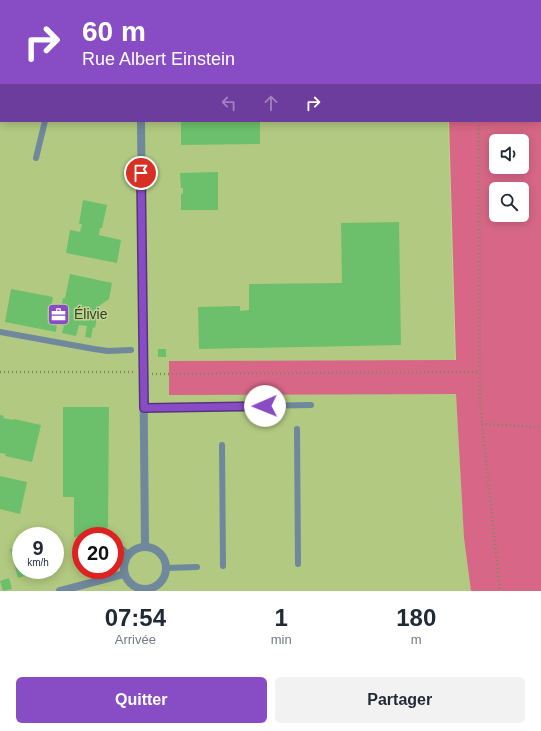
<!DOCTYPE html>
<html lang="fr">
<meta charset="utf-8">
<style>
body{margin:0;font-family:Helvetica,sans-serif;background:#f2f2f3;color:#1f2937;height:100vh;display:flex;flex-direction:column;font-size:15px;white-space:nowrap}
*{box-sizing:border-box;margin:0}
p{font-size:13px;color:#747a83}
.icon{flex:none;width:22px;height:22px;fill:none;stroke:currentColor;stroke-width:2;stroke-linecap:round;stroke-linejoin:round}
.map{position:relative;height:591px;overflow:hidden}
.side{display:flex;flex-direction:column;background:#fff;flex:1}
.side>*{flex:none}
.top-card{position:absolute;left:0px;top:0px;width:541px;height:122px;box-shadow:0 2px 10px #0003;background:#884dc4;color:#fff;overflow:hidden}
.controls{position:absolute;left:489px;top:134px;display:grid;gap:8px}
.controls a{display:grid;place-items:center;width:40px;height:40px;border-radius:6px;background:#fff;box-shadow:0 2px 10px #0003;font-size:20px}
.speed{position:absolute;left:12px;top:527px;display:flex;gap:8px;font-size:20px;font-weight:700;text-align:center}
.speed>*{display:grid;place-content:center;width:52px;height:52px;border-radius:50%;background:#fff;box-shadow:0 2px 10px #0003;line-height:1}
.speed small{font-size:10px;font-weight:400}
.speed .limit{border:6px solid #d22;background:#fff;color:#111}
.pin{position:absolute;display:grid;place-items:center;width:34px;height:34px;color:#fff;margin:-17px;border:2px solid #fff;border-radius:50%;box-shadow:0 1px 4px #0007}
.me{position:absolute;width:44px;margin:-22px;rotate:269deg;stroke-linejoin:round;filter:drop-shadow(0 0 3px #0008)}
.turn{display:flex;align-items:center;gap:14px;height:84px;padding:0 16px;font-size:18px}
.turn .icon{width:52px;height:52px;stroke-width:2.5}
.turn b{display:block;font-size:28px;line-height:34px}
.lanes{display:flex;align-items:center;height:38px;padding:0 16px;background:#0003;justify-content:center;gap:20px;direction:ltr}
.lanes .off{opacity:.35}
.eta{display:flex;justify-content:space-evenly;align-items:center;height:68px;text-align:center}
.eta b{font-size:24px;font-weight:700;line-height:28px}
.primary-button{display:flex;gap:8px;margin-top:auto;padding:8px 16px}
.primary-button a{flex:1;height:46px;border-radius:6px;background:#884dc4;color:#fff;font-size:16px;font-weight:700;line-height:46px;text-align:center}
.primary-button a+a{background:#f2f2f3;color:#1f2937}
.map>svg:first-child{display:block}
.built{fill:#b1c980;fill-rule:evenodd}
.forest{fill:#d86787;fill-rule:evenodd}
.building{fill:#6cc06c}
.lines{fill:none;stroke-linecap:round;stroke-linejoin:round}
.path{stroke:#7a8a5b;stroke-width:2.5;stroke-dasharray:1 3;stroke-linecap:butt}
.lane{stroke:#70889c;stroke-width:6}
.street{stroke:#70889c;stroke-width:8}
.route-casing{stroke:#58327f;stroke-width:10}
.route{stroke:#884dc4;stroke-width:7}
.labels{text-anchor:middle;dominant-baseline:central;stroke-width:3;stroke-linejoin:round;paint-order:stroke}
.poi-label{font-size:14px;fill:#374025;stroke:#bed592;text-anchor:start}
</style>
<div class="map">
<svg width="541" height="591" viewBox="0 0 541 591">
<rect width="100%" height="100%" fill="#bed592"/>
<path class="built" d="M0 0H446L1 1V121H448L456 394 464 538 471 591H0ZM21 536H55V570H21ZM81 536H115V570H81Z"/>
<path class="forest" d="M446 0H541V591H471L464 538 456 394 169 395V361L456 360 449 121H540V1ZM496 141H522V167H496ZM496 189H522V215H496Z"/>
<g class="building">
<path d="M181 121H260V144L181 145Z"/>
<path d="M218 172V210H181V194L183 193V188H181L180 173Z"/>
<path d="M83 200 107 205 102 228H100L99 235 121 240 117 263 66 253 70 230 80 232 82 224H79Z"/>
<path d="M399 222 401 345 199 349 198 307 240 306V311L249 310V284L342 283 341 223Z"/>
<path d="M70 274 112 283 109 299 99 306 95 328 93 327 91 338 85 337 87 326 79 325 76 336 62 333 64 326 57 324 56 332 5 322 11 289 53 297 50 312 60 314 63 298H65Z"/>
<rect x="158" y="349" width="8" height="8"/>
<path d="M63 407H109L108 527H107V532H103V536L74 537V497H63Z"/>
<path d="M0 415 4 416 3 418 13 420 14 419 41 425 32 462 5 456 6 454 0 453Z"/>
<path d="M0 476 27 482 20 514 0 509Z"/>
<path d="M21 545V570H45L18 578 10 549Z"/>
<path d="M9 578 12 589 3 591 0 581Z"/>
</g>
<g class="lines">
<g class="path">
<path d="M479 0V1"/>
<path d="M479 121 480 404 500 591"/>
<path d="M0 372H133"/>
<path d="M152 374 480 372"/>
<path d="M482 424 541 427"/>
</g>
<g class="lane">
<path d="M36 158 45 121"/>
<path d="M0 332 94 349 108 351 131 350"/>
<path d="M144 408 311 405"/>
<path d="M297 429 298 564"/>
<path d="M222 445 223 566"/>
<path d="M115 543 128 554"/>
<path d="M166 568 197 567"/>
<path d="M145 589V591"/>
</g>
<g class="street">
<path d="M140 0V1"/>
<path d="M0 30H1"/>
<path d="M141 121 145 546"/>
<circle cx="145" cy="568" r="21"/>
<path d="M60 591 124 574"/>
</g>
</g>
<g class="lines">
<defs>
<path id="route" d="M141 173 144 408 265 406"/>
</defs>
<use href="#route" class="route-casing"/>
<use href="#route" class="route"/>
</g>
<defs>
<symbol id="office-square" viewBox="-11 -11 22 22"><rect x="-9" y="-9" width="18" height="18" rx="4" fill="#884dc4" stroke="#bed592"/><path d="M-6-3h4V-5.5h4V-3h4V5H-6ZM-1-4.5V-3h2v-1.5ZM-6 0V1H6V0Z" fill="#fff"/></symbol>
</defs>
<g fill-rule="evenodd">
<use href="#office-square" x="46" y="302" width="25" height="25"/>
</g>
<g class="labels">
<g class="poi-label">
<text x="74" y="314">Élivie</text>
</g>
</g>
</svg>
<div class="controls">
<a><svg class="icon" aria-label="sound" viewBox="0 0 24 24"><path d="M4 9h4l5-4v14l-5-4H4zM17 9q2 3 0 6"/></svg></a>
<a><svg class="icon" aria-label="search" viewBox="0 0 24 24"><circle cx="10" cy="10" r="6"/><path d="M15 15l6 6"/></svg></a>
</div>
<div class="speed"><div>9<small>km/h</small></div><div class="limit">20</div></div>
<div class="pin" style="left:141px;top:173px;background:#d93025"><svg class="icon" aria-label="arrive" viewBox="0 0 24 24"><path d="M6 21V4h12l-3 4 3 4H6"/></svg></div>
<svg class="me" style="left:265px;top:406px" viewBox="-20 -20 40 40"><circle r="19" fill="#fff"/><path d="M0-13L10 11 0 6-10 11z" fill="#884dc4"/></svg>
<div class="top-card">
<div class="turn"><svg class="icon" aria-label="right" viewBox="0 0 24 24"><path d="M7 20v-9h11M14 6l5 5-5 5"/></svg><div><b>60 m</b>Rue Albert Einstein</div></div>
<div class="lanes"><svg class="icon off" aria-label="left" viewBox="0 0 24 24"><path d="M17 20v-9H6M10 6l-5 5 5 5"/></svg><svg class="icon off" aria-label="ahead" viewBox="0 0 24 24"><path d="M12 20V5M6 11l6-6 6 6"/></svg><svg class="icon" aria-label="right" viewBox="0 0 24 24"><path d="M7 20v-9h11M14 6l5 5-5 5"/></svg></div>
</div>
</div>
<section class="side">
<div class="eta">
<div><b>07:54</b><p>Arrivée</p></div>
<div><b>1</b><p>min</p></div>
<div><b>180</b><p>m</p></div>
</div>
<div class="primary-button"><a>Quitter</a><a>Partager</a></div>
</section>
